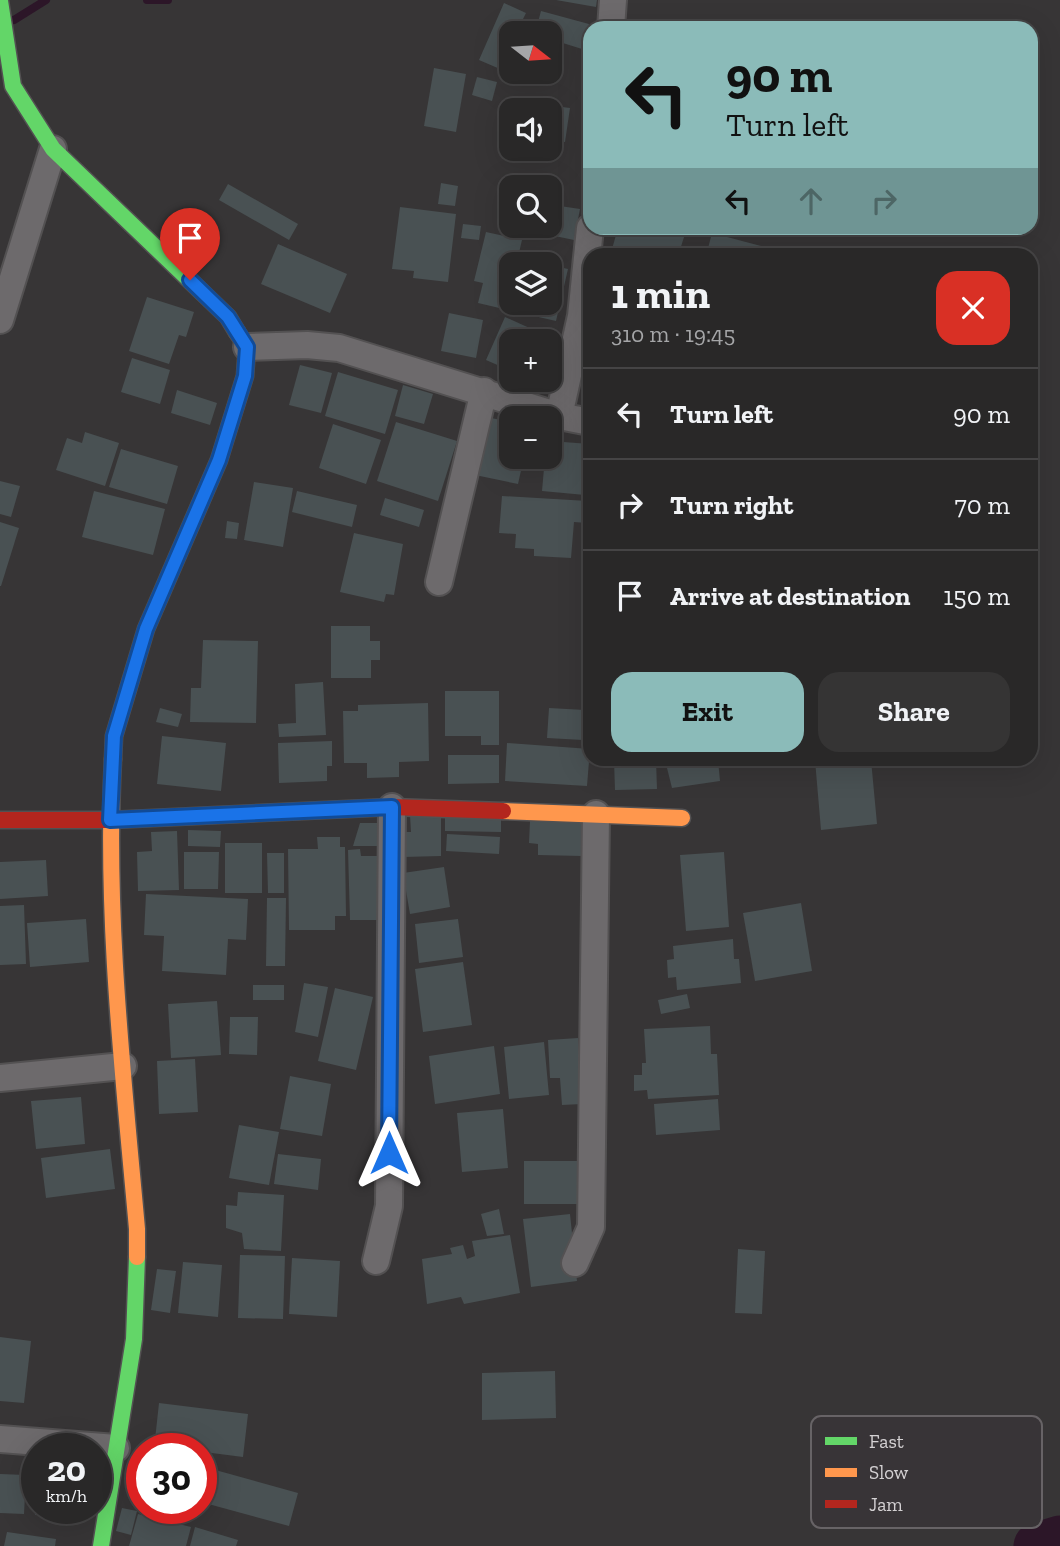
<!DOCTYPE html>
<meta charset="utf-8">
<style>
body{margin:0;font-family:"Zilla Slab",serif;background:#353434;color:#f1f3f6;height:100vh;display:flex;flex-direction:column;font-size:26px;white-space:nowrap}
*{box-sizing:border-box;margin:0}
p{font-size:23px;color:#a5a6a8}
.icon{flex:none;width:38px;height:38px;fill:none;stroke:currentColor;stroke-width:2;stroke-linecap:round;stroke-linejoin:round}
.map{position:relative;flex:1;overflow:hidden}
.panel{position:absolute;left:583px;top:248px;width:455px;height:518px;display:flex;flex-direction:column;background:#292828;border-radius:21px;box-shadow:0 7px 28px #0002,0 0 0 2px #454445}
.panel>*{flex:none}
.top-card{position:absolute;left:583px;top:21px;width:455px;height:214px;border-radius:21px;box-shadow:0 7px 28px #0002,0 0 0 2px #454445;background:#8bbbb9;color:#111;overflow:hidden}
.needle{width:46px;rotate:107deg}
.controls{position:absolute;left:499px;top:21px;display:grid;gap:14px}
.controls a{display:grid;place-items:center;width:63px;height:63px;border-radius:14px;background:#292828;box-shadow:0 7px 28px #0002,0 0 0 2px #454445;font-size:35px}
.speed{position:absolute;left:21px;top:1433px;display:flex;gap:14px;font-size:35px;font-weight:700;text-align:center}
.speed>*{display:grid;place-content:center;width:91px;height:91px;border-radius:50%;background:#292828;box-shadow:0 7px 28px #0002,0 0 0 2px #454445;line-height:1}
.speed small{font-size:18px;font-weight:400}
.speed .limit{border:10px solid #d22;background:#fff;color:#111}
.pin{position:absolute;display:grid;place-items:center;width:60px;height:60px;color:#fff;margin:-72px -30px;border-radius:50% 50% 50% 0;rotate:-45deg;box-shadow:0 0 7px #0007}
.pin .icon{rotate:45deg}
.me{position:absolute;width:77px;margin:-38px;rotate:0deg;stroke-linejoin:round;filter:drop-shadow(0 0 5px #0008)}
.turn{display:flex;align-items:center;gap:24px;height:147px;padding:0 28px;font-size:32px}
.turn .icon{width:91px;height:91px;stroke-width:2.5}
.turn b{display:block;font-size:49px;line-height:60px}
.lanes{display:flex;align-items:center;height:66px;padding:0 28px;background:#0003;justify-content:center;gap:35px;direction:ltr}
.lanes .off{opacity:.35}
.round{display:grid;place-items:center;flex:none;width:74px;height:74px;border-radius:21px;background:#353434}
.overview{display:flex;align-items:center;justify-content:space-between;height:119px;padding:0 28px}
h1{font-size:42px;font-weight:700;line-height:52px}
.primary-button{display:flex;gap:14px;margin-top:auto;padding:14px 28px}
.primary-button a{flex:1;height:80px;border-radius:21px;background:#8bbbb9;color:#111;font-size:28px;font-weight:700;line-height:80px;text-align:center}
.primary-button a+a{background:#353434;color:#f1f3f6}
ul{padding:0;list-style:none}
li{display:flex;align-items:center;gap:21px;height:91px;padding:0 28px;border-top:2px solid #454445}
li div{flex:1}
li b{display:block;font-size:26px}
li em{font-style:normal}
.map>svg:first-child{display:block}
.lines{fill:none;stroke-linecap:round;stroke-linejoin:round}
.stream{stroke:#2c1628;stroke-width:8}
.river{stroke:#2c1628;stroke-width:47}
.building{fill:#495153}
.street-casing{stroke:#535152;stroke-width:30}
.fast-casing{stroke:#535152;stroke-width:19}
.slow-casing{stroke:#535152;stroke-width:19}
.jam-casing{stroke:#535152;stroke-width:19}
.street{stroke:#6d6a6c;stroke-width:26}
.fast{stroke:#63d668;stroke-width:16}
.slow{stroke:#ff974d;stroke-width:16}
.jam{stroke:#b3261e;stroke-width:16}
.route-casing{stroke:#114b97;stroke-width:18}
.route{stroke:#1a73e8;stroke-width:12}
.key{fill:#383437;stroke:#676366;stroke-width:2}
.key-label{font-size:19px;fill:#d4d1d3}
</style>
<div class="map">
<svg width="1060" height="1546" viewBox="0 0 1060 1546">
<rect width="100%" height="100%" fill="#373536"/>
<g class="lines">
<g class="stream">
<path d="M147 0H168"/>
<path d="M14 20 46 0"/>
</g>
<path class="river" d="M1037 1546 1060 1539"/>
</g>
<g class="building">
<path d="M556 0H597L596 7Z"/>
<path d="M504 3 526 13 516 33H511V45L500 69 479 60Z"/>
<path d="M541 11 589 24 582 49 550 39V33H535Z"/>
<path d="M434 68 466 74 456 132 424 126Z"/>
<path d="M477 77 497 82 492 101 472 95Z"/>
<path d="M514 101 570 108 565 142 550 140V110H513Z"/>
<path d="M441 183 458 186 455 206 438 204Z"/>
<path d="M507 183H550V187H511V201H506Z"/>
<path d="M228 184 298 224 289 240 219 200Z"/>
<path d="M560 206 580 209 574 240 555 236Z"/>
<path d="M400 207 456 214 448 282 413 278 414 271 392 269Z"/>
<path d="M463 224 481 226 479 240 461 238Z"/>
<path d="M520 226H552V231L520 232Z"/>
<path d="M618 228H662L685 234 678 256H610Z"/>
<path d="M486 232 522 240 518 257 543 263 511 264V303H550V265L568 269 556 321 478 303 483 283 474 281Z"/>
<path d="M712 233 761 246 758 256H706Z"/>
<path d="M278 244 347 274 330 313 261 284Z"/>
<path d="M147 297 194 312 186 337 179 335 169 364 129 351Z"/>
<path d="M449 313 483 320 476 358 441 351Z"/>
<path d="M505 317 556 340 550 355V341H511V371L486 360Z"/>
<path d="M132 358 170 370 160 404 121 392Z"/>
<path d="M300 365 332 373 321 413 289 405Z"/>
<path d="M338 372 398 390 385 434 325 416Z"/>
<path d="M403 385 433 394 424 424 395 416Z"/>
<path d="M177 390 217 403 210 425 171 413Z"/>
<path d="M486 417 511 422V457H524L518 484 475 475Z"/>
<path d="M396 422 457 441 438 501 377 481Z"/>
<path d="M333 424 381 440 366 484 319 468Z"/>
<path d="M85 432 119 443 105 486 56 470 67 438 82 443Z"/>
<path d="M550 441 590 444 585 495 542 491 545 457H550Z"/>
<path d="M121 449 178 466 167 504 109 487Z"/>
<path d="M0 481 20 486 11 517 0 514Z"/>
<path d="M254 482 293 488 283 547 244 540Z"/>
<path d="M94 491 165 509 153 555 82 537Z"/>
<path d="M297 491 357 505 352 527 292 512Z"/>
<path d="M502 496 588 501 587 523 574 522 571 558 534 556V549L515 548 516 534 499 533Z"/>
<path d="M385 498 424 510 419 527 380 515Z"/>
<path d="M227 521 239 523 237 539 225 538Z"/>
<path d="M0 522 19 528 1 586H0Z"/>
<path d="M354 533 403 544 394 595 386 594 384 602 340 592Z"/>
<path d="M331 626H370V641H380V660H371V678H331Z"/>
<path d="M203 640 258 641 256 723 190 722 191 688H201Z"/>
<path d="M323 682 326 735 279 737 278 724 296 723 295 684Z"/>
<path d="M445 691H499V745H481V736H445Z"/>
<path d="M428 703 429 761 399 762V777L367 778V763H344L343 711H358V705Z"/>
<path d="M160 708 182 714 178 727 156 722Z"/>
<path d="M549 708 585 710 583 740 547 738Z"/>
<path d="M162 736 226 743 221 791 157 784Z"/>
<path d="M332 741V766H327V781L279 783 278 743Z"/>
<path d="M507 743 590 749 587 786 505 781Z"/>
<path d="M448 755H499V783L448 784Z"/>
<path d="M614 760H656L657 789 615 790Z"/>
<path d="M665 760H718L720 781 672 788Z"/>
<path d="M815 760H871L877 824 821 830Z"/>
<path d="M445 814 501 816V832L445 831Z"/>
<path d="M410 815H441V856L403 857 404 832H411Z"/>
<path d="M530 821 582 822V856L538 855V844L529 843Z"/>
<path d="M360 823H379L380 846H353Z"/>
<path d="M188 830 221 831 220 847 188 846Z"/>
<path d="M177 831 179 890 138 891 137 852 152 851 151 832Z"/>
<path d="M447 834 500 837 499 854 446 851Z"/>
<path d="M317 837H340V847H345L346 916H335V930H289L288 849H318Z"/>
<rect x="225" y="843" width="37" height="50"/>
<path d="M360 849 361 856H378L380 920H350L348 850Z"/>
<path d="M184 852H219L218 889H184Z"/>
<path d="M724 852 729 927 686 931 680 855Z"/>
<path d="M267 853H284V893H268Z"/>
<path d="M46 860 48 896 0 899V862Z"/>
<path d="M444 867 450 907 410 914 403 873Z"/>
<path d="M146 894 248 899 246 940 228 939 226 975 162 971 164 936 144 935Z"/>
<path d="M267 898H286L285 966H266Z"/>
<path d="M801 903 812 971 755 981 743 913Z"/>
<path d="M24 905 26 964 0 965V906Z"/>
<path d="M86 919 89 962 30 967 27 923Z"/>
<path d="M458 919 463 957 419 963 415 924Z"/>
<path d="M733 939 734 959H739L741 983 677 990 676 977 668 978 667 960 674 959 673 946Z"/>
<path d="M463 962 472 1025 423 1032 415 969Z"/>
<path d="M304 983 328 987 318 1037 295 1032Z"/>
<rect x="253" y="985" width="31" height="15"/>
<path d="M335 988 373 997 356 1070 318 1061Z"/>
<path d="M687 994 690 1008 661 1014 658 1000Z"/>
<path d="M217 1001 221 1055 171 1058 168 1004Z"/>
<path d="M230 1017H258L257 1055 229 1054Z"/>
<path d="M710 1026 711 1054H717L719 1095 648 1099 647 1090 634 1091V1075H642V1063H646L644 1029Z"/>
<path d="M578 1038 582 1104 562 1105 560 1078H550L548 1040Z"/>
<path d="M544 1042 549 1095 509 1099 504 1047Z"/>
<path d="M494 1046 500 1094 435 1104 429 1056Z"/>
<path d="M195 1059 198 1112 159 1114 157 1061Z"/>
<path d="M290 1076 331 1084 322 1136 280 1129Z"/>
<path d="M81 1097 85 1144 36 1149 31 1101Z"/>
<path d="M718 1099 720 1130 656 1135 654 1104Z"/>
<path d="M503 1109 508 1168 462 1172 457 1113Z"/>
<path d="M239 1125 279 1132 269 1185 229 1178Z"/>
<path d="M110 1149 115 1189 46 1198 41 1158Z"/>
<path d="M278 1154 321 1159 318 1190 274 1184Z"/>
<path d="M524 1161H579L578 1204H524Z"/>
<path d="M238 1192 284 1195 281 1251 244 1249 242 1233 226 1228V1205L237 1206Z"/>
<path d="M499 1209 504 1234 487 1236 481 1214Z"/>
<path d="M570 1214 577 1281 531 1287 523 1219Z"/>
<path d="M510 1235 520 1293 464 1304 461 1297 427 1304 422 1259 452 1254 450 1248 463 1245 467 1259 475 1256 472 1241Z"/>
<path d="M738 1249 765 1251 762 1314 735 1313Z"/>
<path d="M240 1255 285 1256 283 1319 238 1318Z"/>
<path d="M292 1258 340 1261 337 1317 289 1314Z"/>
<path d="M183 1262 222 1265 218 1317 178 1313Z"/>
<path d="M157 1269 176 1271 170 1313 151 1310Z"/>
<path d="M0 1337 31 1341 24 1403 0 1401Z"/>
<path d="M555 1371 556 1418 482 1420V1373Z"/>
<path d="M159 1403 248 1414 243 1457 204 1452V1456L201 1455V1449H154Z"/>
<path d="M201 1466 298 1493 289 1526 201 1502Z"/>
<path d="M0 1474 26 1475 24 1514 0 1513Z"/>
<path d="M37 1508H77L76 1515H35Z"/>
<path d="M122 1508 137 1511 131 1535 116 1531Z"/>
<path d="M138 1514 191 1527 186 1546H129Z"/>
<path d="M195 1527 238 1540 236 1546H190Z"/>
<path d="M7 1532 56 1539 55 1546H4Z"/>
</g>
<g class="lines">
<defs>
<g id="street">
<path d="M611 28 613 0"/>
<path d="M0 320 53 149"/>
<path d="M247 347 307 345 339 348 559 416 590 422"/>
<path d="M559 416 581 316 590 228"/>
<path d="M439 582 484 391"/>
<path d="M0 1078 123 1066"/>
<path d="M376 1261 389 1206 392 807"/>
<path d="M575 1263 591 1227 596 814"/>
<path d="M0 1439 116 1448"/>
</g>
<g id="fast">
<path d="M0 1 13 86 53 149 228 317 237 332"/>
<path d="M101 1546 134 1339 137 1257"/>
</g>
<g id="slow">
<path d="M113 759C105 916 123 1073 137 1229V1257"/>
<path d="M503 811 682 818"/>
</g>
<g id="jam">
<path d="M113 759 114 736 146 629 219 460 245 376 247 347 237 332"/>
<path d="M0 820H110L392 807 503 811"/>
</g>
</defs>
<use href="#street" class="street-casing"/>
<use href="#fast" class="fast-casing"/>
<use href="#slow" class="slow-casing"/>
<use href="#jam" class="jam-casing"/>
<use href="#street" class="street"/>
<use href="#fast" class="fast"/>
<use href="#slow" class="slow"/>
<use href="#jam" class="jam"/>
</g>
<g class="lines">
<defs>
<path id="route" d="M190 280 228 317 247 347 245 376 219 460 146 629 114 736 110 820 392 807 389 1153"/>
</defs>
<use href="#route" class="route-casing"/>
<use href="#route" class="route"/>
</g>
<rect x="811" y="1416" width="231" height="112" rx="10" class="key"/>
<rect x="825" y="1437" width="32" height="8" fill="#63d668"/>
<rect x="825" y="1468" width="32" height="9" fill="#ff974d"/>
<rect x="825" y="1500" width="32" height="8" fill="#b3261e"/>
<g class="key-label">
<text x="869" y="1448">Fast</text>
<text x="869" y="1479">Slow</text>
<text x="869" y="1511">Jam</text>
</g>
</svg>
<div class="controls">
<a><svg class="needle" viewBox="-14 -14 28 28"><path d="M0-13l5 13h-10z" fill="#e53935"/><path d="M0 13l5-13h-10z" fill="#a5a6a8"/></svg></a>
<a><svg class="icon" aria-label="sound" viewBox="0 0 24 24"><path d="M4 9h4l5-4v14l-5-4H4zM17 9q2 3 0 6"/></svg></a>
<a><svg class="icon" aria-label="search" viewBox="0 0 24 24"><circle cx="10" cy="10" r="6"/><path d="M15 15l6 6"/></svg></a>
<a><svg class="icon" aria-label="layers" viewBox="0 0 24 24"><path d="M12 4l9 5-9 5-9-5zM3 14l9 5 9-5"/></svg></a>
<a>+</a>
<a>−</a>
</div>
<div class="speed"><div>20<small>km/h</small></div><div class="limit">30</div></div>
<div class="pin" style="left:190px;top:280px;background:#d93025"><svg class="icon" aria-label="arrive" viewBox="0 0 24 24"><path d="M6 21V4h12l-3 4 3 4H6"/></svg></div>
<svg class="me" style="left:389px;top:1153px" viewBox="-20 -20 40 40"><path d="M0-17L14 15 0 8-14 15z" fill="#1a73e8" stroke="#fff" stroke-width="4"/></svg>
<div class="top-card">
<div class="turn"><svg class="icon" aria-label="left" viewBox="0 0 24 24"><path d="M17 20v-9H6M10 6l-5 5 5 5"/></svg><div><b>90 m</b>Turn left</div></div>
<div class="lanes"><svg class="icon" aria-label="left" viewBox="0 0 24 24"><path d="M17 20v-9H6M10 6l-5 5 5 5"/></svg><svg class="icon off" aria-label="ahead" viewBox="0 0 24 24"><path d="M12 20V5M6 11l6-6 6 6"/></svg><svg class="icon off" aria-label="right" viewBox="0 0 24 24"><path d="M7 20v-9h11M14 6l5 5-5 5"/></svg></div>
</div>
<section class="panel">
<div class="overview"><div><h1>1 min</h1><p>310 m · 19:45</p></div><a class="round" style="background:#d93025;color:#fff"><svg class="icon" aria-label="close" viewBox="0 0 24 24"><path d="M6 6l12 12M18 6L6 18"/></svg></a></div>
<ul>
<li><svg class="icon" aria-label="left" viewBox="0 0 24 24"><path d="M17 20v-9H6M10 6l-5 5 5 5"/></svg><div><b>Turn left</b></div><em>90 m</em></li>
<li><svg class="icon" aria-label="right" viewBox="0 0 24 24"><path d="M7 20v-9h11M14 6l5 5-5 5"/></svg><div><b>Turn right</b></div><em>70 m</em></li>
<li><svg class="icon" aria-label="arrive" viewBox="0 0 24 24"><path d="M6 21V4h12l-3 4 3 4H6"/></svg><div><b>Arrive at destination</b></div><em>150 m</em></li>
</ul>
<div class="primary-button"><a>Exit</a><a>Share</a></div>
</section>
</div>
